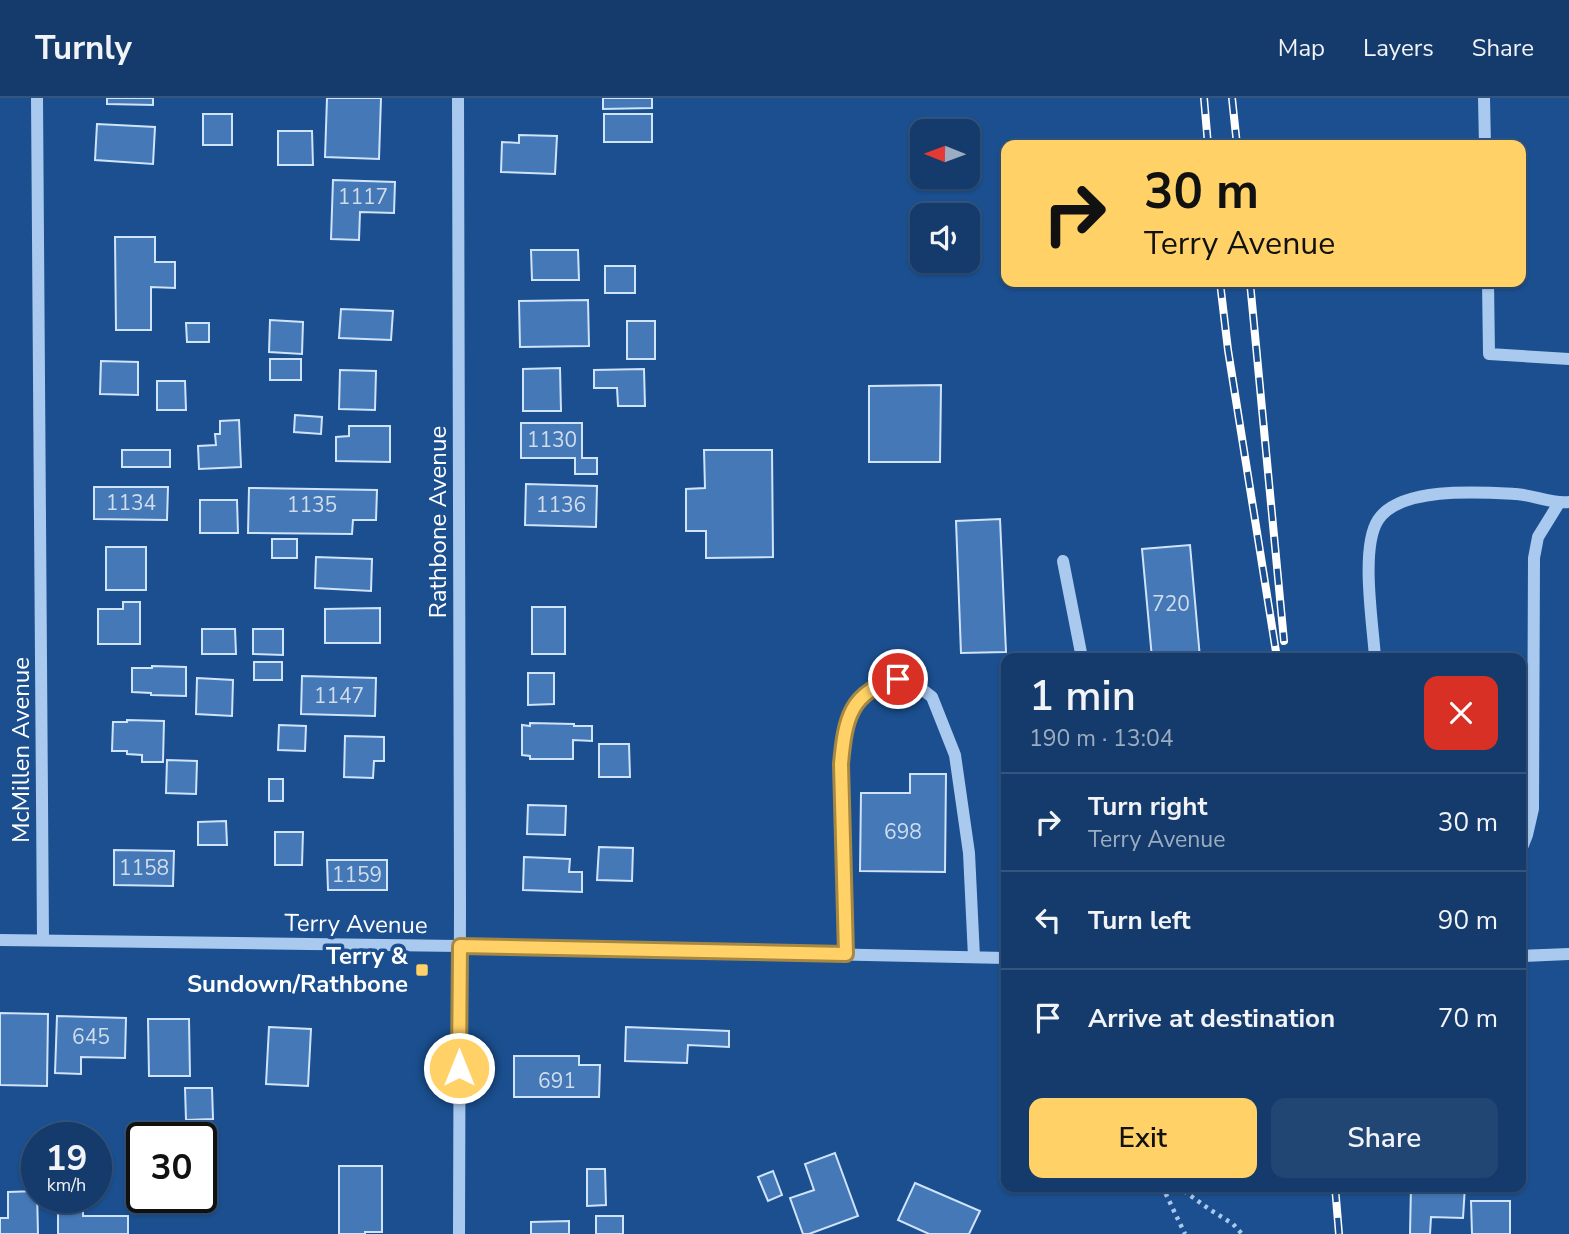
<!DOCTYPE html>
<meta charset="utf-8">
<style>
body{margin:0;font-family:"Nunito Sans",sans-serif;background:#214673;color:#f1f3f6;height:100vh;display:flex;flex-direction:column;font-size:26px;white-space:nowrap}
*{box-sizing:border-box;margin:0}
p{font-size:23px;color:#9dadc1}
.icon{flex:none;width:38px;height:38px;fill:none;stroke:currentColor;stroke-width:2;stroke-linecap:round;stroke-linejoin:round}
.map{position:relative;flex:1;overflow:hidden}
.side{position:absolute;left:1001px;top:555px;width:525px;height:539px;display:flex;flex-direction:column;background:#143b6b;border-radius:14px;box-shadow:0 2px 5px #0004,0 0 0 2px #33557e}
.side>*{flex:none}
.banner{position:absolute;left:1001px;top:42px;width:525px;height:147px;border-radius:14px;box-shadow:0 2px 5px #0004,0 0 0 2px #33557e;background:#ffd166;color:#111;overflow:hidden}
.needle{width:46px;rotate:271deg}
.fabs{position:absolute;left:910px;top:21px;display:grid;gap:14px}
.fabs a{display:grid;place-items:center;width:70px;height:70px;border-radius:14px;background:#143b6b;box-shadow:0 2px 5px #0004,0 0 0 2px #33557e;font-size:35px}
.speed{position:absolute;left:21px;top:1024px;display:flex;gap:14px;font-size:35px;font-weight:700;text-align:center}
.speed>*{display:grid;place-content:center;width:91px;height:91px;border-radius:50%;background:#143b6b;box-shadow:0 2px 5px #0004,0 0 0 2px #33557e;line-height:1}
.speed small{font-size:18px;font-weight:400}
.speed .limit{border:4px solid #111;border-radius:10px;background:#fff;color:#111}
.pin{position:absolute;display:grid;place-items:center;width:60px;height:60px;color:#fff;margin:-30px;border:4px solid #fff;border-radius:50%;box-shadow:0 2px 7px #0007}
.me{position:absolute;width:77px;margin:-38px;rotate:0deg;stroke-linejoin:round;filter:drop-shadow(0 0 5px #0008)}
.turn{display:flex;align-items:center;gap:24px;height:147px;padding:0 28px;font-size:32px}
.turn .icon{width:91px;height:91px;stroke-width:2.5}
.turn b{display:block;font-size:49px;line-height:60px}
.round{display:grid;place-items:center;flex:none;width:74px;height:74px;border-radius:14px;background:#214673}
.headline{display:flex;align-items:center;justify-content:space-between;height:119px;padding:0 28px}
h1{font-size:42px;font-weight:600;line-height:52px}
.cta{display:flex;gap:14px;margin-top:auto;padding:14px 28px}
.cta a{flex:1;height:80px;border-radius:14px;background:#ffd166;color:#111;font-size:28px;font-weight:600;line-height:80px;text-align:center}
.cta a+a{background:#214673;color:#f1f3f6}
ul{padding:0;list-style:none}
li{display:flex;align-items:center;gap:21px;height:98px;padding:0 28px;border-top:2px solid #33557e}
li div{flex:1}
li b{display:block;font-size:26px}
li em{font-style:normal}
header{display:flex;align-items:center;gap:42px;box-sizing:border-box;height:98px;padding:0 35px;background:#143b6b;border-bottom:2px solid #33557e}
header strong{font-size:33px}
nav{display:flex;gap:38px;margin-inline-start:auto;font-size:24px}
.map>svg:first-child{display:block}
.building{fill:#4478b7;stroke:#cfe3fa;stroke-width:2}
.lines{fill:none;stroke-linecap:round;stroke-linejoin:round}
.path{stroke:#a9c9ee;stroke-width:4.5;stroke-dasharray:3.5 5;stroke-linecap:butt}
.minor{stroke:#a9c9ee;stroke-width:12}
.rail-casing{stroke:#fff;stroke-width:8}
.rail{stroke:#1b4f8f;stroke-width:5;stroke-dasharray:16;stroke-linecap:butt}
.route-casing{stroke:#a68842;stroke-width:18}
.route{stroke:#ffd166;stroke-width:12}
.poi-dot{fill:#ffd166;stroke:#1b4f8f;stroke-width:2.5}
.labels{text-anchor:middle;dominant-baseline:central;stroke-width:7;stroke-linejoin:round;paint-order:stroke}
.number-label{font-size:21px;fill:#d0dded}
.street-label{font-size:24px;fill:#fff;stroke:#1b4f8f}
.poi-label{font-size:24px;font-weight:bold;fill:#fff;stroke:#1b4f8f;text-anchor:end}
</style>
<header>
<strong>Turnly</strong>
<nav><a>Map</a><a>Layers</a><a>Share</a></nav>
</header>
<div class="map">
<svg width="1569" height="1136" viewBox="0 0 1569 1136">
<rect width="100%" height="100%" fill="#1b4f8f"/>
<g class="building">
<path d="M107 0H153V7L107 6Z"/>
<path d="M327 0H381L379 61 325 59Z"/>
<path d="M603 0H652V10L603 11Z"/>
<rect x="203" y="16" width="29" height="31"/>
<rect x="604" y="16" width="48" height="28"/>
<path d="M97 26 155 29 153 66 95 62Z"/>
<path d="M278 33H312L313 67H278Z"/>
<path d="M519 37 557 38 555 76 501 74 502 44 519 45Z"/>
<path d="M333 82 395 84 394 115 360 114 359 142 331 141Z"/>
<path d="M115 139H155V164H175V190L151 189V232H116Z"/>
<path d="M531 152H578L579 182H532Z"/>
<rect x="605" y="168" width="30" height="27"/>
<path d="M588 202 589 248 520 249 519 203Z"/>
<path d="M341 211 393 213 391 242 339 240Z"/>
<path d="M270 222 303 224 302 256 269 254Z"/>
<rect x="627" y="223" width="28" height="38"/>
<path d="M186 225H209V244H187Z"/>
<rect x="270" y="261" width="31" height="21"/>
<path d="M101 263 138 264V297L100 296Z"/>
<path d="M560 270 561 313H523V271Z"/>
<path d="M644 271 645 308H618L617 290H594V272Z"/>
<path d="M340 272 376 273 375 312 339 311Z"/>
<path d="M157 283H185L186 312H157Z"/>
<path d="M941 287 940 364H869V288Z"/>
<path d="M295 317 322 319 321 336 294 334Z"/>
<path d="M239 322 241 369 199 371 198 348 216 347 215 336H220V323Z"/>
<path d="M521 325H582V360H597V376H575V360H521Z"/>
<path d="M349 328H390V364L336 363V339L349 338Z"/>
<rect x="122" y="352" width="48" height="17"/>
<path d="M704 352H772L773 459 706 460V433H686V391L705 390Z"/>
<path d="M526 386 597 388 596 429 525 427Z"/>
<path d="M94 389H168L167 422 94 421Z"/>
<path d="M249 390 377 392 376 422H353L352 436 248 435Z"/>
<path d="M200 402H237L238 435H200Z"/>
<path d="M1000 421 1006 554 961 555 956 423Z"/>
<rect x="272" y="441" width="25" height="19"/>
<path d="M1190 447 1200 560H1152L1142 451Z"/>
<rect x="106" y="449" width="40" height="43"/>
<path d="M316 459 372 461 371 493 315 490Z"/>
<path d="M123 504H140V546H98V511H123Z"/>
<rect x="532" y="509" width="33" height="47"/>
<path d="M380 510V545H325V511Z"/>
<path d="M202 531H235L236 556H202Z"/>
<path d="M253 531H283V557L253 556Z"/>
<rect x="254" y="564" width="28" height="18"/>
<path d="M152 568 186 569V598L151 597V595L132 594V570H152Z"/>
<path d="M528 575H554V606L528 607Z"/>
<path d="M302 578 376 580 375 618 301 616Z"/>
<path d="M197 580 233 582 232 618 196 616Z"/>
<path d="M127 622 164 623 163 664H142V657L127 656V653H112L113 624H127Z"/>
<path d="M530 625 574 626V628H592V643L573 642V661H530V658L522 657V627L530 628Z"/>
<path d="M279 627 306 628 305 653 278 652Z"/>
<path d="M345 638 384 639V663H374L373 680 344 679Z"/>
<path d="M599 646H629L630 679H599Z"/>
<path d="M167 662 197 663 196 696 166 695Z"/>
<path d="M910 676H946L945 774 860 773 861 695H910Z"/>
<rect x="269" y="681" width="14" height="22"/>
<path d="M528 707 566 708 565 737 527 736Z"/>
<path d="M226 723 227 747H198V724Z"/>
<path d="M275 734H303L302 767H275Z"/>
<path d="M599 749 633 750 632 783 597 782Z"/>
<path d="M114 752 174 753 173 788 114 787Z"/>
<path d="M524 759 570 761 569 774H582V794L523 792Z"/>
<path d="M327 762H387V792H328Z"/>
<path d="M0 915 48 916 47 988 0 987Z"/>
<path d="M57 918 126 920 125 960 81 959V976L55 975Z"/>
<path d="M148 921H189L190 978H149Z"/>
<path d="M269 929 311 931 308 988 266 986Z"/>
<path d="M626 929 729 933V949L688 947 687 965 625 963Z"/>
<path d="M514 958H579V967H600L599 999H514Z"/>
<path d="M185 990H212L213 1021 186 1022Z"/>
<path d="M835 1055 858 1118 809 1136H803L790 1100 814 1092 805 1066Z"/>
<path d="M339 1068H382V1134H365V1136H339Z"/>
<path d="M587 1071H605L606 1107 587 1108Z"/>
<path d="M773 1073 782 1097 768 1103 758 1079Z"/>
<path d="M915 1085 980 1113 969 1136H929L898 1122Z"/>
<path d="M1411 1088H1465L1463 1120 1431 1119 1430 1136H1410Z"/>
<path d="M37 1093 38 1136H0V1120H8V1094Z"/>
<path d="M58 1099H83V1118H128V1136H58Z"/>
<path d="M1471 1103H1510V1136H1472Z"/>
<rect x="596" y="1118" width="27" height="18"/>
<path d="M569 1123V1136H531V1124Z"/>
</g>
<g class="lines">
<g class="path">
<path d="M1162 1088 1185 1136"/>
<path d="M1177 1088 1209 1111 1233 1126 1242 1136"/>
</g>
<g class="minor">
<path d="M37 0 43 842"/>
<path d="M458 0 460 808 459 1136"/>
<path d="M1484 0 1485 47"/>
<path d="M1488 184 1489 256 1569 261"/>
<path d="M1063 463 1082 560"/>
<path d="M1375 560C1373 526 1360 450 1378 422 1400 388 1481 394 1516 396 1534 397 1551 406 1569 404"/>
<path d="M1521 752 1527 737 1533 711 1534 460 1538 439 1559 405"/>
<path d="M0 842 459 848 1006 860"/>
<path d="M846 856 841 665 844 638 850 613 865 595 882 585 898 581 915 586 932 599 955 657 969 755 974 859"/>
<path d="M1521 858 1569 856"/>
</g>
<defs>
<g id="rail">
<path d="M1204 0 1208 47"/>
<path d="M1232 0 1237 47"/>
<path d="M1220 184 1228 252 1277 560"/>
<path d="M1250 184 1284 543"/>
<path d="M1335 1088 1339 1136"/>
</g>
</defs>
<use href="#rail" class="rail-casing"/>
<use href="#rail" class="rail"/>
</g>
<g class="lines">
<defs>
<path id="route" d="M459 970 460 848 846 856 841 666C845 621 850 593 898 581"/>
</defs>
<use href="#route" class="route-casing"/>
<use href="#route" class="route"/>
</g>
<rect class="poi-dot" x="415" y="865" width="14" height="14" rx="3.5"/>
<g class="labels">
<g class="number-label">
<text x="363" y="99">1117</text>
<text x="552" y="342">1130</text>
<text x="131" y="405">1134</text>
<text x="312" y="407">1135</text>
<text x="561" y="407">1136</text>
<text x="1171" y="506">720</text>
<text x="339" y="598">1147</text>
<text x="903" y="734">698</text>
<text x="144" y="770">1158</text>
<text x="357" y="777">1159</text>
<text x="91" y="939">645</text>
<text x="557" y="983">691</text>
</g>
<g class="street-label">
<text transform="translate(438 424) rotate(-90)">Rathbone Avenue</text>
<text transform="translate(21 652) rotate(-90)">McMillen Avenue</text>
<text transform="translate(356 826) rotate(1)">Terry Avenue</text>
</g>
<g class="poi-label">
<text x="408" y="858">Terry &amp;<tspan x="408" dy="28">Sundown/Rathbone</tspan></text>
</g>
</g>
</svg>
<div class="fabs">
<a><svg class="needle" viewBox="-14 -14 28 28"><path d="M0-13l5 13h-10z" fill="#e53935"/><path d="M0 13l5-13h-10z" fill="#9dadc1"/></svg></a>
<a><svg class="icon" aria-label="sound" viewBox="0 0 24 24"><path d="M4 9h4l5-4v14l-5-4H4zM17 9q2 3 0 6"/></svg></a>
</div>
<div class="speed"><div>19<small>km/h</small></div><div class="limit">30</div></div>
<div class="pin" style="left:898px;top:581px;background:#d93025"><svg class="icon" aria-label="arrive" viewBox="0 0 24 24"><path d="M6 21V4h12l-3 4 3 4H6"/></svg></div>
<svg class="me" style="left:459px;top:970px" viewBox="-20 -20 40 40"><circle r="17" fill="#ffd166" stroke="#fff" stroke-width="3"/><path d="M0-11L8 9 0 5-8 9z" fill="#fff"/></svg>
<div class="banner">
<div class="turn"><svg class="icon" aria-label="right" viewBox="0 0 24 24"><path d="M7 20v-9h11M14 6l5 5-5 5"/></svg><div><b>30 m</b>Terry Avenue</div></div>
</div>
<section class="side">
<div class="headline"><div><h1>1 min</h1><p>190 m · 13:04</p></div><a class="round" style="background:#d93025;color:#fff"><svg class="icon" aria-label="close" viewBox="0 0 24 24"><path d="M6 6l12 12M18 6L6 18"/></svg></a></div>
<ul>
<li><svg class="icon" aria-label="right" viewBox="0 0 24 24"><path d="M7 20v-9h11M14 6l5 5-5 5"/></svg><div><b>Turn right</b><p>Terry Avenue</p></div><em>30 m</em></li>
<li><svg class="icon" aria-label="left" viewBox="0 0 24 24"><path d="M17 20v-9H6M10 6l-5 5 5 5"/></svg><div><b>Turn left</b></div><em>90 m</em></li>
<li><svg class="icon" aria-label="arrive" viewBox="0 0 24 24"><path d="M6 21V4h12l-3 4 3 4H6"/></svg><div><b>Arrive at destination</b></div><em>70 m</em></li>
</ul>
<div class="cta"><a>Exit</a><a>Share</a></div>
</section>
</div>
